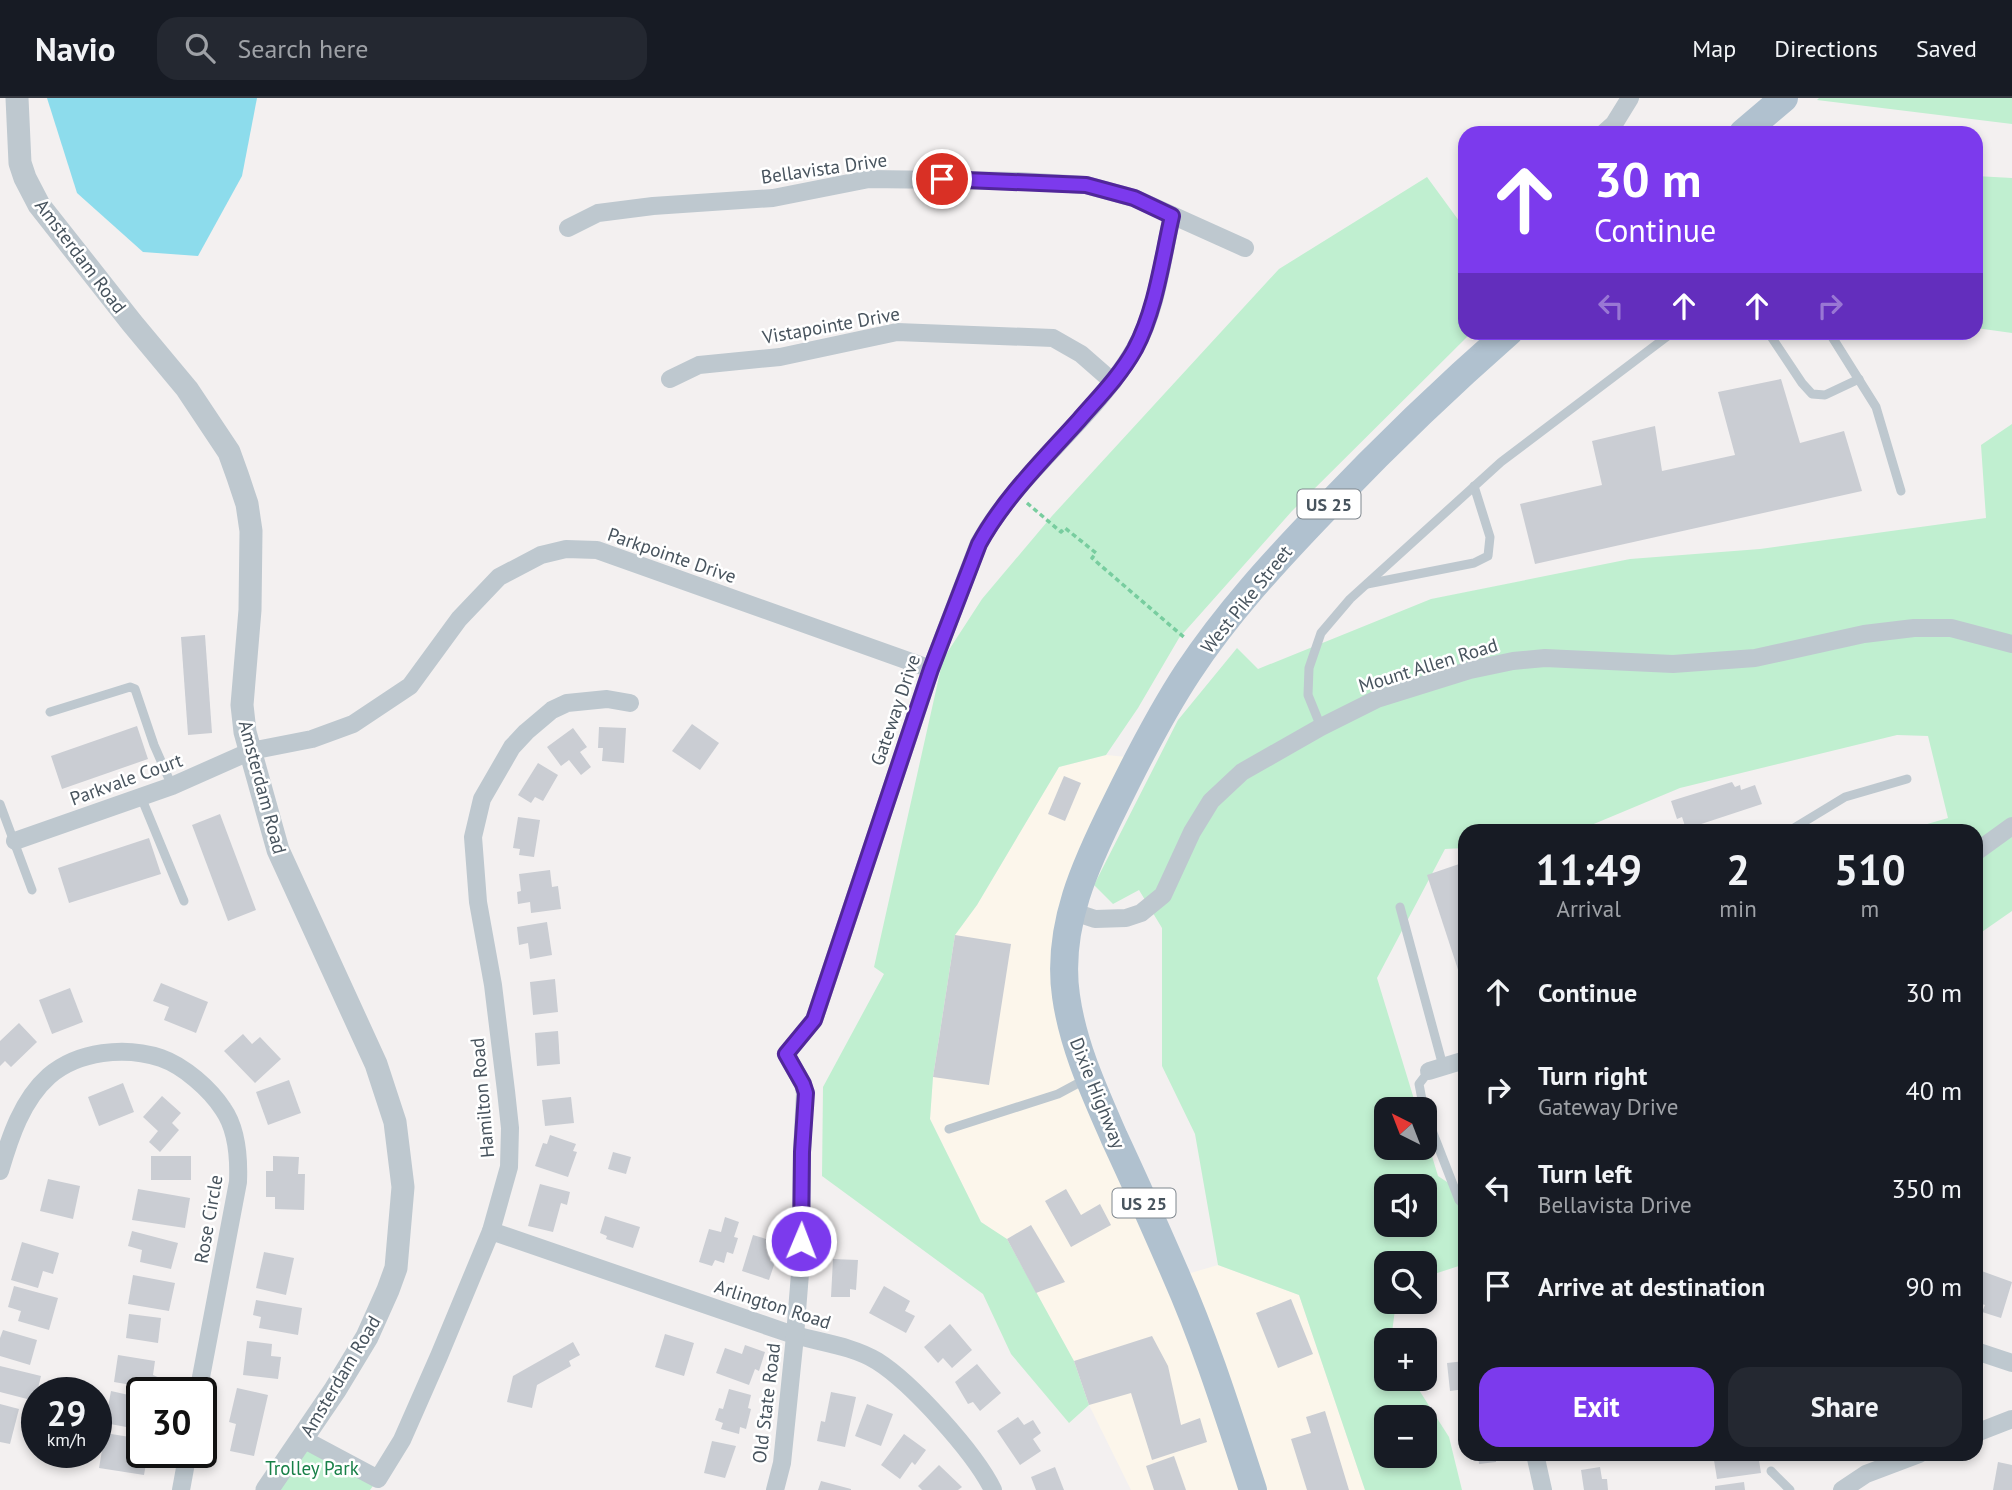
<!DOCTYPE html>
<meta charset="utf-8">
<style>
body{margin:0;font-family:"PT Sans",sans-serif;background:#242831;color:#f1f3f6;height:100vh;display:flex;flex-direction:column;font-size:26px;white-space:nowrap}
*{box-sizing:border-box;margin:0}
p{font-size:23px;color:#9ea1a6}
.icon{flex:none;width:38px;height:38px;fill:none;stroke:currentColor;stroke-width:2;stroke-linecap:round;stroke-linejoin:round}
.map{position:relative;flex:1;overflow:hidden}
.drawer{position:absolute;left:1458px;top:726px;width:525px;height:637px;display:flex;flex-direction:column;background:#171b24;border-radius:21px;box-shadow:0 4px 10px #0003}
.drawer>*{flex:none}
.banner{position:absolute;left:1458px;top:28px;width:525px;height:214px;border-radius:21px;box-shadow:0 4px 10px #0003;background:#7c3aed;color:#fff;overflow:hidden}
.needle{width:46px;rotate:318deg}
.buttons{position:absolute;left:1374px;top:999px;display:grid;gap:14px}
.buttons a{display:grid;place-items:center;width:63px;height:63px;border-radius:14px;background:#171b24;box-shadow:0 4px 10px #0003;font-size:35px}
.speed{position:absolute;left:21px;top:1279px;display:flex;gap:14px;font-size:35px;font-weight:700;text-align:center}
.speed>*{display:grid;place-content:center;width:91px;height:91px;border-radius:50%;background:#171b24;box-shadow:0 4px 10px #0003;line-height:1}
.speed small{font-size:18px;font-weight:400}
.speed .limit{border:4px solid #111;border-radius:10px;background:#fff;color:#111}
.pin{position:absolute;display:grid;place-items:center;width:60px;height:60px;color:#fff;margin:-30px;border:4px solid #fff;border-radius:50%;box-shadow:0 2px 7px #0007}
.me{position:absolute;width:77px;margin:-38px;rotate:1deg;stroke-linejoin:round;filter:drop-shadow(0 0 5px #0008)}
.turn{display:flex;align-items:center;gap:24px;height:147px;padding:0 21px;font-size:32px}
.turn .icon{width:91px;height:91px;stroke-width:2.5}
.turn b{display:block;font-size:49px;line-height:60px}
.lanes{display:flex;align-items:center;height:66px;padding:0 21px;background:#0003;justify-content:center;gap:35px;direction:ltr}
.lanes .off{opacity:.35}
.eta{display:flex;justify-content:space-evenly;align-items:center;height:119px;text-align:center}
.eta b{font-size:42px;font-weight:600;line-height:49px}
.primary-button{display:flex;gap:14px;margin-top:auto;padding:14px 21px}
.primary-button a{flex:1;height:80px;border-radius:21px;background:#7c3aed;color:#fff;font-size:28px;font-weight:600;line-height:80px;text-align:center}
.primary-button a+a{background:#242831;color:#f1f3f6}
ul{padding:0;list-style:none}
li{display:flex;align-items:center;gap:21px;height:98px;padding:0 21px}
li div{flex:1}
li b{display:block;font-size:26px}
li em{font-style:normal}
header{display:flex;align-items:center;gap:42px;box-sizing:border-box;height:98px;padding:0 35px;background:#171b24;border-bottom:2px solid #363941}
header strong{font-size:33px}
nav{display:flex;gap:38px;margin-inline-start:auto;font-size:24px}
.search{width:490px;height:63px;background:#242831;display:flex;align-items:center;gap:18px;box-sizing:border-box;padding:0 24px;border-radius:21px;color:#9ea1a6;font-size:26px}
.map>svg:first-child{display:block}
.commercial{fill:#fcf6eb}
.green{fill:#c0efd0;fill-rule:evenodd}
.water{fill:#8ddcec}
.building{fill:#cacdd3}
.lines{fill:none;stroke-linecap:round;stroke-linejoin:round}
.path{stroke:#78cd9f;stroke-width:3.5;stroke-dasharray:5 3.5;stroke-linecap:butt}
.service{stroke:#bec8cf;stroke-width:9}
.minor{stroke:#bec8cf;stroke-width:18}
.tertiary{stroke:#bec8cf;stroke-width:23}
.primary{stroke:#b0c1cf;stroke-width:28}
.route-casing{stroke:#51269a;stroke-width:18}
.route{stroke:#7c3aed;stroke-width:12}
.labels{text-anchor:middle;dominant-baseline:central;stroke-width:5;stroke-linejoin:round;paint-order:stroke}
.shield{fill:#fff;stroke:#7f878e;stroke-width:2}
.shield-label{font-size:18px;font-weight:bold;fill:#48545e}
.street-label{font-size:19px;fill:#48545e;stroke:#fff}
.park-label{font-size:19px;fill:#188048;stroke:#fff}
</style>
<header>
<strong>Navio</strong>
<div class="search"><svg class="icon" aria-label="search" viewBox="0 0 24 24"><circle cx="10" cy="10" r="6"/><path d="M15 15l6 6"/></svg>Search here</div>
<nav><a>Map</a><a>Directions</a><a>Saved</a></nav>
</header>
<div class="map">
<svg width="2012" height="1392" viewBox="0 0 2012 1392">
<rect width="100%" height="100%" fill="#f3f0f0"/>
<path class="commercial" d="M1106 657 1138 660 1089 759 1064 879 1177 1179 1218 1167 1299 1197 1365 1392H1131L1089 1307 1074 1263 1007 1142 981 1124 930 1021 933 979 955 837 977 807 1059 669Z"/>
<g class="green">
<path d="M1819 0H2012V26L1817 2Z"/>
<path d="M1976 78 2012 80V235L1976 230Z"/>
<path d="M1427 79 1465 131V234L1471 235 1292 413 1179 540 1138 610 1106 657 1059 669 977 807 955 837 933 979 930 1021 981 1124 1007 1141 1074 1263 1089 1307 1069 1325 1011 1256 983 1196 822 1078 823 989 884 876 874 869 943 561 982 501 1052 418 1279 171Z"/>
<path d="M2012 326V813L1976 838V733H1903L1948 720 1928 638 1897 637 1680 690 1577 733H1465V750L1445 751 1377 880 1417 1011 1386 1012V1050H1424L1425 1035 1438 1078 1465 1096V1166L1425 1179 1424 1166H1386V1204H1396L1391 1242H1386V1281H1412L1449 1339 1462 1392H1365L1299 1197 1218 1167 1195 1036 1162 968V830L1139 792 1113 806 1094 787 1178 622 1237 550 1258 571 1431 501 1630 461 1760 451 1986 420 1981 347ZM1386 1088H1424V1127H1386ZM1386 1320H1424V1358H1386Z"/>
<path d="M303 1341 378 1381 370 1392H267Z"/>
</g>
<path class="water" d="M47 0H257L242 78 198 158 143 154 77 95Z"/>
<g class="building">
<path d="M1781 281 1800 345 1844 333 1862 393 1535 466 1520 406 1602 387 1592 343 1655 328 1662 373 1735 357 1718 294Z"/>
<path d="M205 537 212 635 188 637 181 539Z"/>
<path d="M692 626 719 645 700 672 672 653Z"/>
<path d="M137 628 148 661 62 691 51 658Z"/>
<path d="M599 629 626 630 624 665 602 663 603 650H598Z"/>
<path d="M573 630 587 649 580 654 591 669 581 677 569 662 561 668 547 649Z"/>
<path d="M538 665 558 677 543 703 535 699 531 705 518 697Z"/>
<path d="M1064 678 1081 685 1065 723 1048 716Z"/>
<path d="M1732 684 1735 689 1740 687 1741 692 1755 687 1762 706 1686 731 1682 719 1677 721 1671 703Z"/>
<path d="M220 716 256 812 228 823 192 727Z"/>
<path d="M518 719 540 722 534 759 519 757 520 751 513 750Z"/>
<path d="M149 740 161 776 69 805 58 770Z"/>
<path d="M1465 764V890H1464L1427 777Z"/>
<path d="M550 772 552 789 558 788 561 811 531 815 530 804 518 806 517 794 521 793 519 776Z"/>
<path d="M547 824 552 857 530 861 528 845 519 847 517 829Z"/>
<path d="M955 837 1011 846 989 987 933 979Z"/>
<path d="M555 881 558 914 533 917 530 884Z"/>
<path d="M161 885 208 904 196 935 164 922 169 909 153 903Z"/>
<path d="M70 890 83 924 52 936 39 902Z"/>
<path d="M19 925 37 944 11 969 5 963 0 968V943Z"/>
<path d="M558 933 560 966 537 968 535 935Z"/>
<path d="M243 936 252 946 260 939 281 961 255 985 224 953Z"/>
<path d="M289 982 301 1015 268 1027 256 994Z"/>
<path d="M123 985 134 1014 99 1028 88 999Z"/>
<path d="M162 998 181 1015 172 1025 179 1032 160 1054 149 1044 158 1033 143 1019Z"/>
<path d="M571 999 574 1025 545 1028 542 1002Z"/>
<path d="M550 1037 576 1046 573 1053 577 1054 568 1079 535 1068 543 1045 547 1046Z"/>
<path d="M613 1054 631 1059 626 1076 608 1071Z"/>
<rect x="151" y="1058" width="40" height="24"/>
<path d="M273 1058 299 1059 298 1076H305L304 1112 275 1111V1099H266V1073H273Z"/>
<path d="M48 1081 80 1088 73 1121 40 1113Z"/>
<path d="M540 1086 570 1094 567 1107 561 1105 553 1134 528 1128Z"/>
<path d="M138 1091 190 1100 185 1130 132 1122Z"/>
<path d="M1066 1091 1081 1117 1100 1106 1111 1127 1071 1149 1045 1103Z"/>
<path d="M605 1118 640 1129 633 1150 606 1141 607 1138 600 1135Z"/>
<path d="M725 1119 739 1124 734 1139 738 1140 733 1156 727 1154 724 1165 715 1162 712 1168 699 1164 709 1131 721 1134Z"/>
<path d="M1031 1127 1065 1184 1036 1195 1007 1141Z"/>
<path d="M132 1133 178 1145 171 1171 140 1164 142 1152 128 1148Z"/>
<path d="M753 1137 776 1144 770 1163 775 1164 769 1182 742 1173Z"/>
<path d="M22 1144 59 1155 53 1176 43 1173 38 1190 11 1182Z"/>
<path d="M264 1154 294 1160 286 1197 256 1190Z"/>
<path d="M833 1161 858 1162 856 1192 850 1191V1199H831Z"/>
<path d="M1976 1171 2012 1184 2001 1220 1982 1214 1985 1207 1976 1204Z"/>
<path d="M133 1177 175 1185 169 1213 128 1206Z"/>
<path d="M14 1188 58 1200 49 1232 18 1223 21 1213 8 1209Z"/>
<path d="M884 1188 910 1203 905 1213 915 1218 906 1235 869 1215Z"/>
<path d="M1291 1201 1313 1256 1278 1270 1256 1215Z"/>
<path d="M256 1202 302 1210 298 1237 259 1230 261 1219 253 1217Z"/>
<path d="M129 1216 161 1220 158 1245 126 1240Z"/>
<path d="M950 1226 972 1252 952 1270 943 1260 938 1265 924 1249Z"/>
<path d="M3 1232 37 1242 30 1267 0 1258V1240Z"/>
<path d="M665 1236 694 1245 684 1278 655 1269Z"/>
<path d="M1152 1238 1168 1268 1181 1327 1200 1320 1207 1344 1152 1362 1131 1295 1089 1307 1074 1263Z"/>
<path d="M247 1243 272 1246 271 1258 281 1259 278 1281 243 1277Z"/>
<path d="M573 1244 580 1257 569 1263 571 1268 537 1287 532 1310 507 1304 513 1278Z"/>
<path d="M745 1247 765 1254 759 1273 755 1271 749 1287 716 1275 725 1250 742 1256Z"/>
<path d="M118 1257 155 1263 153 1277 162 1281 160 1292 114 1284Z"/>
<path d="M1465 1263V1291L1450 1293 1447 1265Z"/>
<path d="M977 1266 1001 1295 980 1313 973 1304 968 1306 955 1284Z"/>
<path d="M0 1268 41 1278 35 1303 0 1294Z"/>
<path d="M237 1290 268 1297 254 1358 230 1353 236 1326 229 1324Z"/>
<path d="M729 1291 751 1297 748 1310 751 1311 746 1331 740 1329 739 1336 721 1331 723 1325 715 1322 719 1310 723 1311Z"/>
<path d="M111 1293 142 1300V1332L105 1325Z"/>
<path d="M831 1294 856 1299 845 1349 817 1343 821 1323 825 1324Z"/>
<path d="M0 1306 19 1311 10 1346 0 1344Z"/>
<path d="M867 1306 893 1316 881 1348 855 1338Z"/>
<path d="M1325 1313 1349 1392H1307L1291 1341 1311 1335 1306 1319Z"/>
<path d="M1018 1319 1024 1327 1033 1322 1041 1335 1033 1341 1041 1353 1020 1367 997 1333Z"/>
<path d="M105 1335 142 1341V1354H148L144 1377 99 1370Z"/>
<path d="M904 1336 926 1352 915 1367 912 1364 900 1381 881 1367Z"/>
<path d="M712 1343 736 1348 725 1380 704 1375Z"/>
<path d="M1478 1356H1496V1364L1479 1366Z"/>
<path d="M1713 1356H1758L1761 1375 1717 1381Z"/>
<path d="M1174 1358 1186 1392H1154L1146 1368Z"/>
<path d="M1998 1364 2012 1367V1392H1993Z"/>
<path d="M939 1367 962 1389 958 1392H922L918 1388Z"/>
<path d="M1055 1369 1064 1392H1036L1031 1379Z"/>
<path d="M1600 1369 1602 1381H1607L1608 1392H1584L1581 1372Z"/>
<path d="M821 1383 851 1391V1392H818Z"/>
<path d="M1744 1384 1745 1392H1715V1388Z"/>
</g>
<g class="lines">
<path class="path" d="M1027 405 1061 434 1065 430 1096 455 1092 460 1186 541"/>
<g class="service">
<path d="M1768 234 1802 285 1812 296 1825 297 1859 281"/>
<path d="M1829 234 1876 309 1901 393"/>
<path d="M1367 486 1474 465 1488 458 1490 439 1474 388"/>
<path d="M50 614 130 589 135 591 154 647 172 688"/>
<path d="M1321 629 1308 597 1309 570 1321 535 1350 501 1501 364 1673 234"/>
<path d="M141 699 184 803"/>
<path d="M0 706 32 792"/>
<path d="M1789 733 1845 699 1907 681"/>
<path d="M1400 809 1443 968"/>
<path d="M1424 1012 1459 1102 1465 1108"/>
<path d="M1424 1012 1419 986 1429 973"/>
<path d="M949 1031 1058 996 1086 981"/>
<path d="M1771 1373 1790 1392"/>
</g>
<g class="minor">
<path d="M1604 35 1614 26 1630 0"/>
<path d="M568 130 598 115 653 108 773 100 869 81 1018 83 1086 87 1134 100 1245 150"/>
<path d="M670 281 699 267 780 259 897 234 1053 240 1081 256 1113 284"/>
<path d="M15 743 172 688 251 653 312 641 353 626 410 588 459 521 499 479 541 457 566 451 597 452 931 571"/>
<path d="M1976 754 2012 728"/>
<path d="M1071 813 1095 821 1126 820 1141 815 1163 797 1192 734 1211 703 1242 674 1321 629 1377 601 1470 572 1513 563 1545 560 1673 566 1755 560 1864 536 1914 530H1951L2012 546"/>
<path d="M1429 973 1465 962"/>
<path d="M0 1073C10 1039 22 1002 49 978 78 953 125 948 161 960 184 968 210 991 223 1011 237 1031 239 1060 238 1084L198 1295"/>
<path d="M491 1133C588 1167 685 1200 782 1233 813 1244 849 1246 877 1263 912 1285 975 1355 993 1392"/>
<path d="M1976 1253 2012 1265"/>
<path d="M1976 1335 2012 1321"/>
<path d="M303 1341 378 1381 402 1342 439 1258 491 1133 509 1069 510 1030 506 993 493 887 478 804 473 739 482 701 512 649 526 634 552 612 567 605 607 601 630 605"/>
<path d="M1535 1356 1543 1392"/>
<path d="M181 1392 188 1354"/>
<path d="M775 1392 782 1365 795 1238 801 1163 802 1054 805 995 803 986 786 956 814 922 931 571 979 445C1019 373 1092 324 1134 252 1157 213 1162 162 1172 118"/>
<path d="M1842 1392 1866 1376 1919 1356"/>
</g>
<path class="tertiary" d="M17 0 20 65 25 80 39 107 132 225 187 291 229 354 238 379 247 406 251 433 250 512 242 607 245 634 278 752 376 966 395 1024 403 1089 396 1170 388 1192 367 1239 335 1292 267 1392"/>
<g class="primary">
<path d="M1743 35 1784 0"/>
<path d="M1253 1392C1229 1319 1206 1245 1175 1175 1155 1129 1135 1084 1114 1039 1094 993 1073 948 1066 898 1056 829 1086 765 1116 705 1138 660 1161 615 1188 574 1227 515 1274 464 1323 413 1382 351 1444 291 1509 234"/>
</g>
</g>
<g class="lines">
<defs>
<path id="route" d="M801 1143 802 1054 806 995 803 986 786 956 814 922 931 571 979 446C1004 400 1044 361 1079 322 1099 299 1120 278 1135 251 1156 211 1162 162 1172 118L1134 100 1086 87 942 81"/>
</defs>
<use href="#route" class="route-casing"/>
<use href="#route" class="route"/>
</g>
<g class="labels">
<g class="shield">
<rect x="1297.5" y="391.5" width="63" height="29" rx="5"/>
<rect x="1112.5" y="1090.5" width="63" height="29" rx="5"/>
</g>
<g class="shield-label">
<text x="1329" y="406">US 25</text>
<text x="1144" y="1105">US 25</text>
</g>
<g class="street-label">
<text transform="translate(824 70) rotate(-8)">Bellavista Drive</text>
<text transform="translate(81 158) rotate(53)">Amsterdam Road</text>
<text transform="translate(831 227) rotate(-10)">Vistapointe Drive</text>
<text transform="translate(672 457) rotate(19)">Parkpointe Drive</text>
<text transform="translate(1246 501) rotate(-51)">West Pike Street</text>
<text transform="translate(1428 567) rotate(-17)">Mount Allen Road</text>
<text transform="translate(895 612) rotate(-71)">Gateway Drive</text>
<text transform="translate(126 681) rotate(-20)">Parkvale Court</text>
<text transform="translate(263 689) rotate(75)">Amsterdam Road</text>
<text transform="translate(1098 995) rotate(68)">Dixie Highway</text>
<text transform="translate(482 1000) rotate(-95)">Hamilton Road</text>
<text transform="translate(208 1121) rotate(-80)">Rose Circle</text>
<text transform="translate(773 1206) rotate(18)">Arlington Road</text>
<text transform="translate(340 1278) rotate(-59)">Amsterdam Road</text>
<text transform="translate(766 1305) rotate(-83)">Old State Road</text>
</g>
<g class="park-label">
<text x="312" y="1370">Trolley Park</text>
</g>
</g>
</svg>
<div class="buttons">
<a><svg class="needle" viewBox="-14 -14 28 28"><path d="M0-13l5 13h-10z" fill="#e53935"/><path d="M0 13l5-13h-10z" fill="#9ea1a6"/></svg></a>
<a><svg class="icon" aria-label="sound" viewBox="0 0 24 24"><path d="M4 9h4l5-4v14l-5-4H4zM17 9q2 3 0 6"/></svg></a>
<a><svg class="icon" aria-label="search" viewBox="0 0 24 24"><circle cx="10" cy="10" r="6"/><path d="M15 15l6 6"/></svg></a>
<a>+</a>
<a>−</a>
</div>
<div class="speed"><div>29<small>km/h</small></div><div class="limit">30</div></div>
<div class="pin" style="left:942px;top:81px;background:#d93025"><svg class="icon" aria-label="arrive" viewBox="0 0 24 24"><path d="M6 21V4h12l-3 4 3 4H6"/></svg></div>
<svg class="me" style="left:801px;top:1143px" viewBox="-20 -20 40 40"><circle r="17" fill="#7c3aed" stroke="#fff" stroke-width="3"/><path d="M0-11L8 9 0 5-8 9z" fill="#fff"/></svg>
<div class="banner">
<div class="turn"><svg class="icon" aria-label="ahead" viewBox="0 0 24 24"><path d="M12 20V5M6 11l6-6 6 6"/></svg><div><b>30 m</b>Continue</div></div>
<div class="lanes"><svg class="icon off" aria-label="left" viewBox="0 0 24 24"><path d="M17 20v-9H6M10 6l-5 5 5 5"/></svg><svg class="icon" aria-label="ahead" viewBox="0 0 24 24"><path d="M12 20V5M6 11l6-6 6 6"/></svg><svg class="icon" aria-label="ahead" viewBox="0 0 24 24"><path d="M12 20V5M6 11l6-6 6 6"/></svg><svg class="icon off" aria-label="right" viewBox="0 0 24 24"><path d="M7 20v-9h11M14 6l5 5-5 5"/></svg></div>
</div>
<section class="drawer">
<div class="eta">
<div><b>11:49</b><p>Arrival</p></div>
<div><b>2</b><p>min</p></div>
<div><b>510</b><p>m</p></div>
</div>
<ul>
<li><svg class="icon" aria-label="ahead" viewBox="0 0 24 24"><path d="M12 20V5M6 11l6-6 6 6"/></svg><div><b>Continue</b></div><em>30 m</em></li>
<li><svg class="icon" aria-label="right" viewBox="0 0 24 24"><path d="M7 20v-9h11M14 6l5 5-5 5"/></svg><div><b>Turn right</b><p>Gateway Drive</p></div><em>40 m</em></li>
<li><svg class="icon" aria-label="left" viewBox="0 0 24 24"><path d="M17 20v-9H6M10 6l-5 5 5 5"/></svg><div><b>Turn left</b><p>Bellavista Drive</p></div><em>350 m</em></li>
<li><svg class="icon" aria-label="arrive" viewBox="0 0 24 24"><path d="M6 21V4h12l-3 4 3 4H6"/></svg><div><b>Arrive at destination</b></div><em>90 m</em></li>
</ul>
<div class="primary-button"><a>Exit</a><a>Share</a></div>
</section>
</div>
